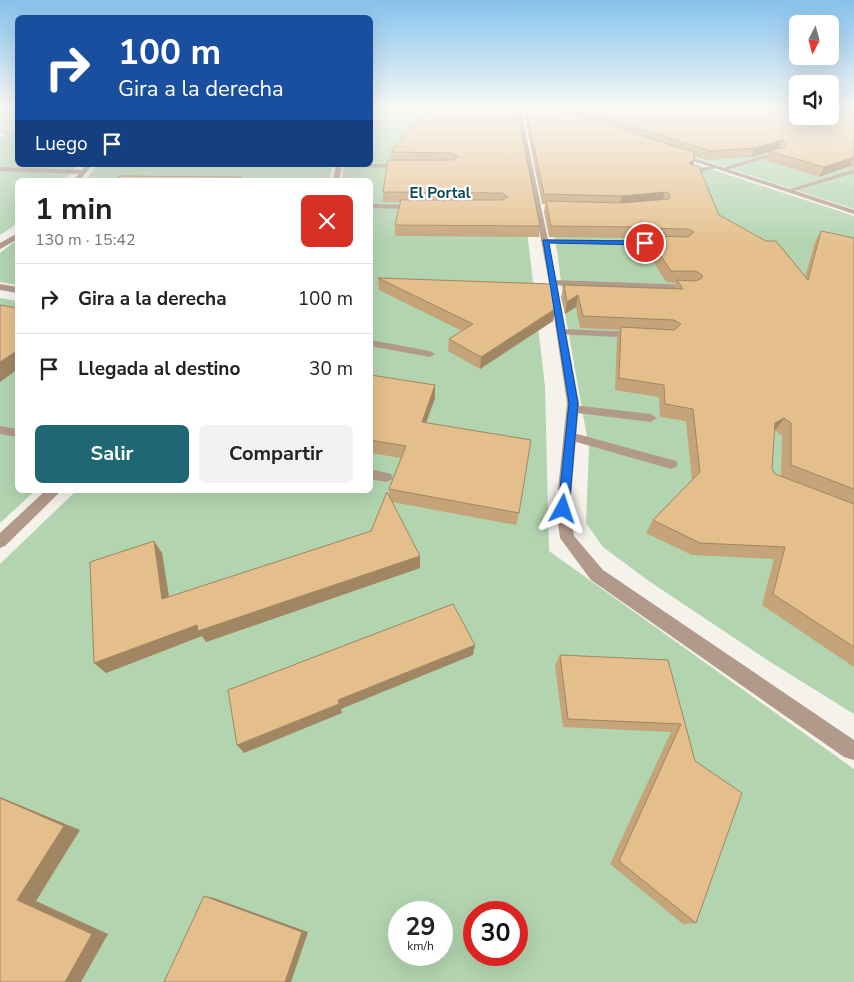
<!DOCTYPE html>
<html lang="es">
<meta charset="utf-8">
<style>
body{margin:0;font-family:"Nunito Sans",sans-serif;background:#f2f2f2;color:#222;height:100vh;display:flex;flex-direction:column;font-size:19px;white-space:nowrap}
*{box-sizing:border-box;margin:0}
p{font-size:16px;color:#767676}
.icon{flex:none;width:28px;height:28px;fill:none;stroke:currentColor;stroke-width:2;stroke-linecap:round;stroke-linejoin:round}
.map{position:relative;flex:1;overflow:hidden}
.panel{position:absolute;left:15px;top:178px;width:358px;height:315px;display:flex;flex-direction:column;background:#fff;border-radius:8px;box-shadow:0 5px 20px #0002}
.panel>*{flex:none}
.top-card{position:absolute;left:15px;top:15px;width:358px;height:152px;border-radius:8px;box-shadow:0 5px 20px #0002;background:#1a4fa0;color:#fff;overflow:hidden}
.needle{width:32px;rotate:186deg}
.fabs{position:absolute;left:789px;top:15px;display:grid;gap:10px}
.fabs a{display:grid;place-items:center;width:50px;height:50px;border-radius:8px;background:#fff;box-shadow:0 5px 20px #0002;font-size:25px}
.speed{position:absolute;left:388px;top:901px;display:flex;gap:10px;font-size:25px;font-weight:700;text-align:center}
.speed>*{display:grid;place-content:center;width:65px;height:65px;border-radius:50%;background:#fff;box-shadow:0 5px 20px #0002;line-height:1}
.speed small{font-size:12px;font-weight:400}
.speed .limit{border:8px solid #d22;background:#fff;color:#111}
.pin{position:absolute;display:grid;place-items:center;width:42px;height:42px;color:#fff;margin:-21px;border:2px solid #fff;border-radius:50%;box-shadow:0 1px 5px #0007}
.me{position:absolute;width:55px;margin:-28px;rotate:5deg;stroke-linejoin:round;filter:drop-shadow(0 0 4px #0008)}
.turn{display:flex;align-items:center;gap:18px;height:105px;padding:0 20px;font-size:22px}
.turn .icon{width:65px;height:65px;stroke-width:2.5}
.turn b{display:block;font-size:35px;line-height:42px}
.then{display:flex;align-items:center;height:48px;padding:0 20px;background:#0003;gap:10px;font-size:19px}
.round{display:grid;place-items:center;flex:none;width:52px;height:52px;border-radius:8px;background:#f2f2f2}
.headline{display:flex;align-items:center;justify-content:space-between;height:85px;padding:0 20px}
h1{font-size:30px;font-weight:700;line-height:38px}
.primary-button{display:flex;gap:10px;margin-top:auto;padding:10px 20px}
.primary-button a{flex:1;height:58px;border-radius:8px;background:#1e6773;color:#fff;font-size:20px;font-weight:700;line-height:58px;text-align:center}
.primary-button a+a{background:#f2f2f2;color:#222}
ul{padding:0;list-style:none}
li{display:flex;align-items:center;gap:15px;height:70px;padding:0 20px;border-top:1px solid #e0e0e0}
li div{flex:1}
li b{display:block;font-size:19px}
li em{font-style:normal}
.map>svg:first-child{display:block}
.green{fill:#b2d4af;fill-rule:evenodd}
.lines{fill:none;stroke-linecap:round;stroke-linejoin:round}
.service{fill:#b19a8a;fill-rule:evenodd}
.minor{fill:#b19a8a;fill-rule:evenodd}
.wall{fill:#c4a478;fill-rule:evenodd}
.shaded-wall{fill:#a08662}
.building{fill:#e4bf8c;stroke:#a08662}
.route{fill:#1a73e8;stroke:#114b97}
.labels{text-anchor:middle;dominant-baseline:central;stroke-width:4.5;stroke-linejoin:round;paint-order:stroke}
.far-neighbourhood-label{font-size:15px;font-weight:bold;fill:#094851;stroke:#fff}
</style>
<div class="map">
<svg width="854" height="982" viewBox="0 0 854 982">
<rect width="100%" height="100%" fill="#f5f1eb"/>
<g class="green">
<path d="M0 109H17L18 165H77L65 180H18L17 224 0 235V137L6 134H0Z"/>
<path d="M370 109H513L545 387 549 551 854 769V982H0V564L77 490H370V180H342L344 165H370ZM399 912H441V955H399ZM474 912H516V955H474Z"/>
<path d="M546 109H797L798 116H830L854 109V209Z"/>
<path d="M671 156 854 216V714L775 665 646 579 603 547 586 523 589 448 565 313 557 250 545 193Z"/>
<path d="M97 165H333L329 180H86Z"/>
<path d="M17 240V285L0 282V253Z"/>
<path d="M0 298 17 301 18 490H36L0 523Z"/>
</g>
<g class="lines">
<g class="service">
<path d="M18 132V136L12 134 13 133Z"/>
<path d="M778 151 780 154 723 171 720 169Z"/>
<path d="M370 164H406L409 166 406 168 339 167 336 165Z"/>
<path d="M715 165 717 168 691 174 688 172Z"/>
<path d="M0 167 84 170 87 172 84 174 0 171Z"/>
<path d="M854 169V173L790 192 785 191Z"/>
<path d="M370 204 417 205 421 207 417 209 370 208Z"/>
<path d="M542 239 664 241 668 243 664 245 545 243H542Z"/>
<path d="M553 280 691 285 696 288 691 291 550 285 549 283Z"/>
<path d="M561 329 638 332 643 335 638 338 557 334V330Z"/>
<path d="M370 340 430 351 435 354 430 357 370 346Z"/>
<path d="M573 405 651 414 657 418 651 422 569 412 567 409 569 406Z"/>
<path d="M0 426 18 429V437L0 434Z"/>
<path d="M570 432 676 461 678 464 676 467 671 469 566 439 564 436 566 433Z"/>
<path d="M370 469 391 474 393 477 391 480 386 482 370 479Z"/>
</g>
<g class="minor">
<path d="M519 109H523L522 115 557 283 579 403 570 509 574 536 603 570 854 740V760L844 757 591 580 560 538 556 509 567 403 549 283 518 115Z"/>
<path d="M679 153 854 210V214L677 156Z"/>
<path d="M86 165H92L80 180H74Z"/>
<path d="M336 165H342L339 180H333Z"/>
<path d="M18 233V239L0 249V243Z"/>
<path d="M0 284 18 287V293L0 290Z"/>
<path d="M46 490H62L5 546 0 548V533Z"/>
</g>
</g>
<g class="wall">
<path d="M428 109 540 226 539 237 395 236V225L401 202H383V192L391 160V152Z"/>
<path d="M523 109H854V168L850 166 819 177 765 160 769 152 751 157 708 160 694 156 695 159 693 166 719 215 805 277 815 242 821 231 854 238V667L762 605 774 559 692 555 646 533 653 520 692 480 686 421 660 417 659 397 615 390 617 339 620 330 580 328 576 307 565 314 561 297 564 285 674 289 676 283 666 282 644 247 646 239H639L638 238 549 237 544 212 545 204H542ZM775 430 782 436 781 477 775 474 772 469 774 431Z"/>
<path d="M378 278 555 309 553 321 480 369 448 351 449 339 462 331 379 290Z"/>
<path d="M370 375 435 398 426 422 519 513 516 525 392 502 420 568 206 642 202 636 106 673 94 663 154 541 162 553 169 597 371 531 389 496V489L401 458 370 453Z"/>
<path d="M560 655 668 660 695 761 696 923 683 924 610 864 671 732 563 727 555 665Z"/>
</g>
<g class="shaded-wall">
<path d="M0 109H12L0 115Z"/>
<path d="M783 140 779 149 769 151V152L751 157 755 148Z"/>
<path d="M854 157 850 166 819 177 824 167Z"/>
<path d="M695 159 692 169 689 163Z"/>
<path d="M665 192 662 202 619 206 622 196Z"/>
<path d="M578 295 576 307 565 314 567 302Z"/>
<path d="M555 309 553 321 480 369 481 357Z"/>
<path d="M18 350V369L0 382V362Z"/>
<path d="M435 385V398L422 434V422Z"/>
<path d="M784 418 775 430 766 436 775 423Z"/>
<path d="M154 541 162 553 171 610 162 599Z"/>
<path d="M420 556V568L206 642 202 636 106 673 94 663 197 625Z"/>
<path d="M475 645 473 655 341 709 342 713 244 753 237 745 338 700Z"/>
<path d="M0 797 80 830 36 901 108 934 81 982H65L17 900Z"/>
<path d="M204 896 214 898 308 932 291 982H285Z"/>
</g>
<g class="building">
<path d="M428 109H517L540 226 395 225 401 200H502L508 197 502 193 383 192 388 160H453L458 157 453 153 391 152Z"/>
<path d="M526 109H558L693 152 695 159 689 163 693 166 698 165 719 215 766 241H776L808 280 821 231 854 238V489L791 465V423L784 418 775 423 772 469 775 474 854 504V647L773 594 785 547 700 543 653 520 700 472 693 409 665 404 664 385 619 378 621 327 674 330 681 324 674 320 583 316 578 295 567 302 564 285 683 289 677 280 696 281 702 278V275L696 271H671L648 236 688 237 694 232 688 229 642 228 641 227 551 226 546 201 622 203 669 199 670 194 665 192 622 196 544 194Z"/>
<path d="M578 109H798V116H830V109H854V157L824 167 769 151 785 147 786 144 783 140 755 148 711 151Z"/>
<path d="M120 176 241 177 239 180H116Z"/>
<path d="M378 278 551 284 555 309 481 357 449 339 473 324Z"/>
<path d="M0 305 18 308V350L0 362Z"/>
<path d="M370 375 435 385 422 422 531 440 519 513 389 489 406 446 370 440Z"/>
<path d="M387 492 420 556 198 631 197 625 94 663 90 562 154 541 162 599 371 531Z"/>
<path d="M453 604 475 645 338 700 339 704 237 745 228 690Z"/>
<path d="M560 655 668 660 695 761 742 793 696 923 619 861 681 724 568 719Z"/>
<path d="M0 798 64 826 17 900 92 934 65 982H0Z"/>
<path d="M204 896 302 932 285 982H164Z"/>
</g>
<linearGradient id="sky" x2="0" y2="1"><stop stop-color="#85c2ec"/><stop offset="0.44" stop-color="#faf9f6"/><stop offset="1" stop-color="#faf9f6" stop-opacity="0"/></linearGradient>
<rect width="854" height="246" fill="url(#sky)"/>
<path class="route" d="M543 240 645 241 648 243 645 245 549 243 578 403 569 509 563 514 558 509 569 403Z"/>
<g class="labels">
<g class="far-neighbourhood-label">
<text x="440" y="193">El Portal</text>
</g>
</g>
</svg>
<div class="fabs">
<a><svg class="needle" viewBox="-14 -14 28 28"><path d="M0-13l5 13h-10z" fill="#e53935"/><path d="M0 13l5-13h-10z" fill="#767676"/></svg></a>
<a><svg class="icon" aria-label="sound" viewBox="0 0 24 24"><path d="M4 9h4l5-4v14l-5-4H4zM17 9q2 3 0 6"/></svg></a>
</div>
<div class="speed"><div>29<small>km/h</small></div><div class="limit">30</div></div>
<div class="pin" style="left:645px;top:243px;background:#d93025"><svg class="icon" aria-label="arrive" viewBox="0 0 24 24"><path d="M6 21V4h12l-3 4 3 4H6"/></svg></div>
<svg class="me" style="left:563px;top:509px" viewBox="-20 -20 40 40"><path d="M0-17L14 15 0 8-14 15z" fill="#1a73e8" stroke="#fff" stroke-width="4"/></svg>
<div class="top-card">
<div class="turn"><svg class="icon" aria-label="right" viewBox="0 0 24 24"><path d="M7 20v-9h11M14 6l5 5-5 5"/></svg><div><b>100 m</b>Gira a la derecha</div></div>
<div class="then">Luego<svg class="icon" aria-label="arrive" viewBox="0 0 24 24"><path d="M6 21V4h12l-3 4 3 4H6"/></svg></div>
</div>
<section class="panel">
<div class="headline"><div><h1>1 min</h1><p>130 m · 15:42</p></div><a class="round" style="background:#d93025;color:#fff"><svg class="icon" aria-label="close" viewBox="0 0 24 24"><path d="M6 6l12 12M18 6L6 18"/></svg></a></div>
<ul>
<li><svg class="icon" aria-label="right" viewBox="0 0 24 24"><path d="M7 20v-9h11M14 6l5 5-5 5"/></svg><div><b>Gira a la derecha</b></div><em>100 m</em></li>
<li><svg class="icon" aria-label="arrive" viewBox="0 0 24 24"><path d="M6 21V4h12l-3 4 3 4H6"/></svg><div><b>Llegada al destino</b></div><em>30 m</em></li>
</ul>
<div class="primary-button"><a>Salir</a><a>Compartir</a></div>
</section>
</div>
